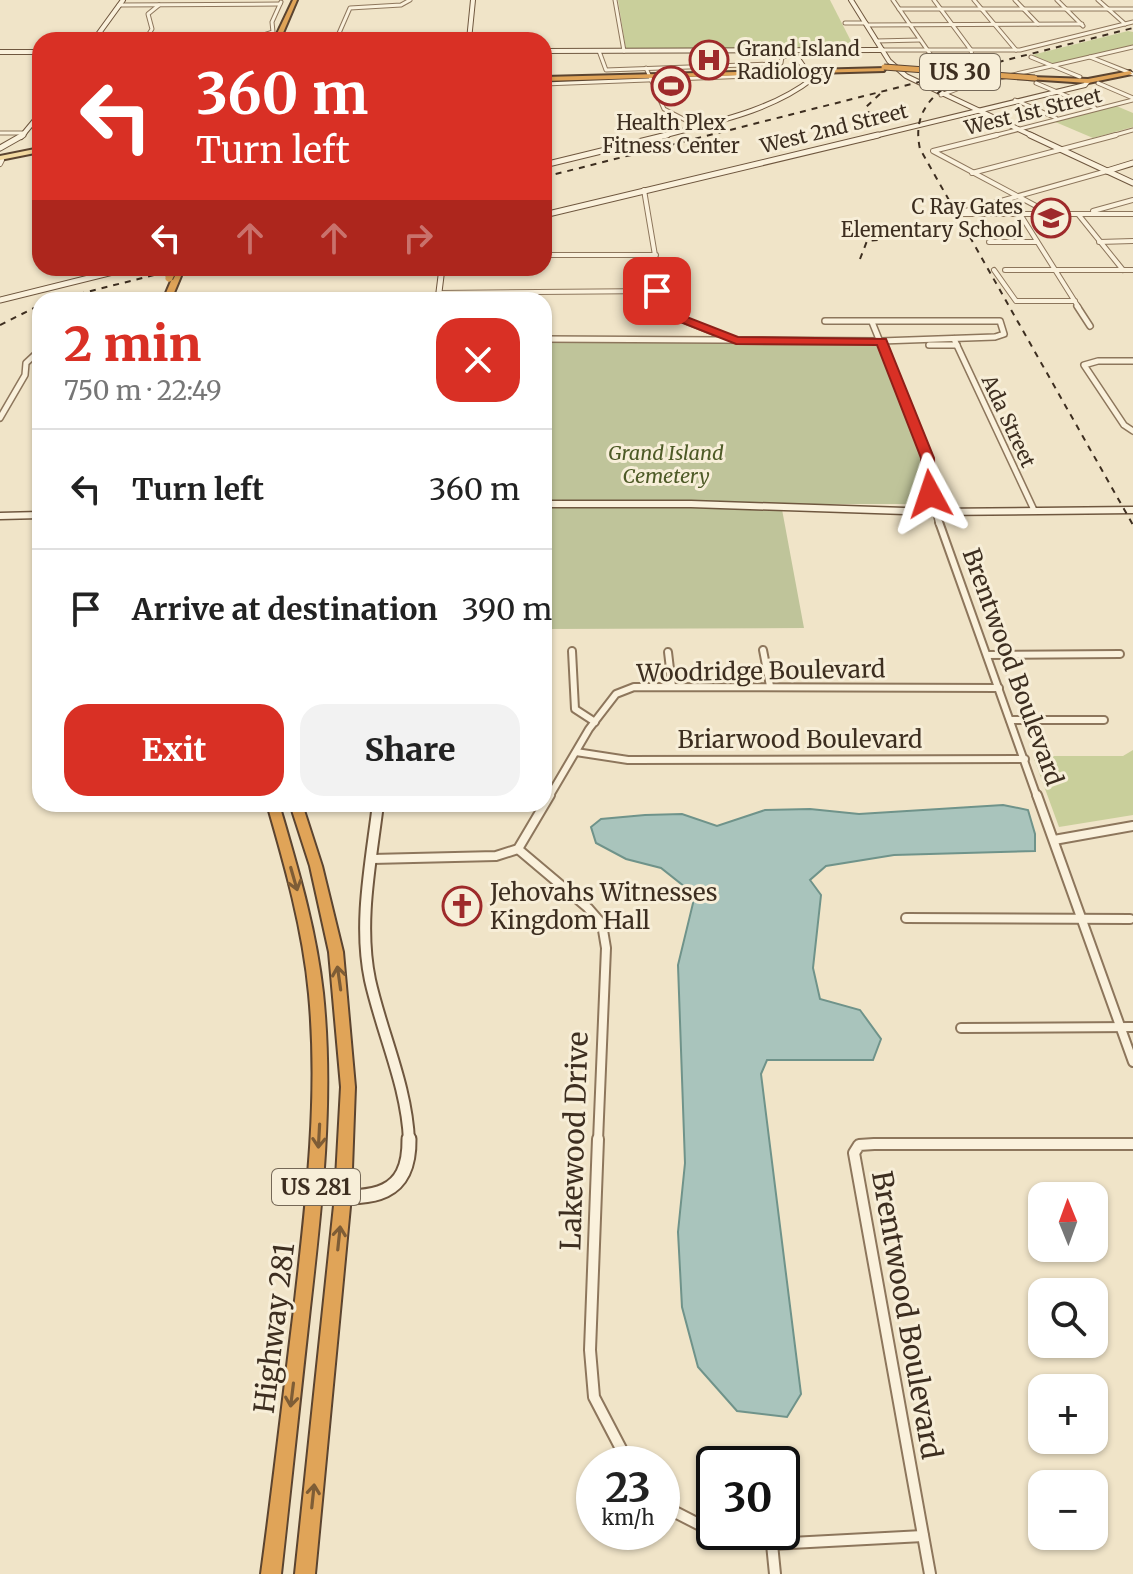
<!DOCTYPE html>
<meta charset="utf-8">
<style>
body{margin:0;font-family:Merriweather,serif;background:#f2f2f2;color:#222;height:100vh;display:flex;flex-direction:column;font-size:30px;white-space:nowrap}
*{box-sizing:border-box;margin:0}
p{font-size:26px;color:#767676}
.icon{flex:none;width:44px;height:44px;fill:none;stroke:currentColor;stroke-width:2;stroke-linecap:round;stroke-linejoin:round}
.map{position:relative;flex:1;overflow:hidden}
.sheet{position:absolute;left:32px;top:292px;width:520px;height:520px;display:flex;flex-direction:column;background:#fff;border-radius:24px;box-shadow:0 2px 6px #0004}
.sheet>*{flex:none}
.top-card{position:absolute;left:32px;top:32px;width:520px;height:244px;border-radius:24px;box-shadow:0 2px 6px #0004;background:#d93025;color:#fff;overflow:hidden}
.needle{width:52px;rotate:359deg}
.buttons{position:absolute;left:1028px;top:1182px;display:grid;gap:16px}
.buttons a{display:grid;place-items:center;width:80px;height:80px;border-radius:16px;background:#fff;box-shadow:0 2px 6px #0004;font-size:40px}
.speed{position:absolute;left:576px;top:1446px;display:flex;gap:16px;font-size:40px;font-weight:700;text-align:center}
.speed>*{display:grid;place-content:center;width:104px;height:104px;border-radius:50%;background:#fff;box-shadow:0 2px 6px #0004;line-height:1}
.speed small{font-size:20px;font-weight:400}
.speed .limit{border:4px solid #111;border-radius:12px;background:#fff;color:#111}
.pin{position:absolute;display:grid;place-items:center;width:68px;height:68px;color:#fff;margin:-34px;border-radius:16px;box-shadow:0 4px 12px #0006}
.me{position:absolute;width:88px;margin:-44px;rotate:355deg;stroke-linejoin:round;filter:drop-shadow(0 0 6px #0008)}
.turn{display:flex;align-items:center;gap:28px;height:168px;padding:0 32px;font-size:36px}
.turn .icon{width:104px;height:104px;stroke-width:2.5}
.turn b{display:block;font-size:56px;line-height:68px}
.lanes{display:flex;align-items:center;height:76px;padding:0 32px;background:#0003;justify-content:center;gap:40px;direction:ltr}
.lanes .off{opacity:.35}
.round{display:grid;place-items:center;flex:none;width:84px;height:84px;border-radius:24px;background:#f2f2f2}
.summary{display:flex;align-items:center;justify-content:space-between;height:136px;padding:0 32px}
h1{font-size:48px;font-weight:800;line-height:60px;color:#d93025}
.cta{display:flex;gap:16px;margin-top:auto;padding:16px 32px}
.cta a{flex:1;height:92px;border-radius:24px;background:#d93025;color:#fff;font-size:32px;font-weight:800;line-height:92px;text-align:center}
.cta a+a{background:#f2f2f2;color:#222}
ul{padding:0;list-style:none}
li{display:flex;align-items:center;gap:24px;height:120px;padding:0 32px;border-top:2px solid #e0e0e0}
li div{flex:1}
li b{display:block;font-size:30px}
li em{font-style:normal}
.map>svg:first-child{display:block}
.green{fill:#c9cf9b}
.cemetery{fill:#bfc49a}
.water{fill:#a9c4bc;stroke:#6f938a;stroke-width:2}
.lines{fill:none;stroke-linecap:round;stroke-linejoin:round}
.street-far5-casing{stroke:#8d765c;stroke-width:5}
.street-far4-casing{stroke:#8d765c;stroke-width:6}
.street-far3-casing{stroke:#8d765c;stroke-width:8}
.street-far2-casing{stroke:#8d765c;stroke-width:10}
.street-far1-casing{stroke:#8d765c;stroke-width:12}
.street-casing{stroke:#8d765c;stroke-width:14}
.secondary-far4-casing{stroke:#6f573f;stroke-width:6}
.secondary-far3-casing{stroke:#6f573f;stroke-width:7}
.secondary-far2-casing{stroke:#6f573f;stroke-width:9}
.secondary-far1-casing{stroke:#6f573f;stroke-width:14}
.secondary-casing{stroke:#6f573f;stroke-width:17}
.primary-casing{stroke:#5b4430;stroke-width:4}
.highway-casing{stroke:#5b4430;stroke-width:4}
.street-far5{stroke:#faf1dc;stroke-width:3}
.street-far4{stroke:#faf1dc;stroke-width:4}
.street-far3{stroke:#faf1dc;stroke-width:5}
.street-far2{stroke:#faf1dc;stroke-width:6}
.street-far1{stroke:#faf1dc;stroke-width:8}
.street{stroke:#faf1dc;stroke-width:10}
.secondary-far4{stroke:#faf1dc;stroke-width:4}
.secondary-far3{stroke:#faf1dc;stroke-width:5}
.secondary-far2{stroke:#faf1dc;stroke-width:6}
.secondary-far1{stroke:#faf1dc;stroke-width:10}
.secondary{stroke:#faf1dc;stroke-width:13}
.primary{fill:#f3d9a0;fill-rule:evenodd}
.highway{fill:#e0a458;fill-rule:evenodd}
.rail{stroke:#3d2e20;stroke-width:2;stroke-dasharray:6 6;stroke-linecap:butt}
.highway-bridge-far1-casing{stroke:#5b4430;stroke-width:7;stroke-linecap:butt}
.highway-bridge-casing{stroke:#5b4430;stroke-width:9;stroke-linecap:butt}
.highway-bridge-far1{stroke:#e0a458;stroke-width:5}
.highway-bridge{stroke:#e0a458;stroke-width:7}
.oneway{stroke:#7e5d36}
.route{fill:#d93025;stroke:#8d1f18;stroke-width:2}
.labels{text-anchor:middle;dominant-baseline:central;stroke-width:6;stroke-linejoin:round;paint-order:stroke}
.far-poi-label{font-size:20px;fill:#3d2e20;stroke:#f7eed8;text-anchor:start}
.far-street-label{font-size:20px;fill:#3d2e20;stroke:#f7eed8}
.far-park-label{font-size:20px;font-style:italic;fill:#4d5a26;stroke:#f7eed8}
.shield{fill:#f7eed8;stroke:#756857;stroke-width:2}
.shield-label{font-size:22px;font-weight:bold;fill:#3d2e20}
.street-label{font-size:24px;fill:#3d2e20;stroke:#f7eed8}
.poi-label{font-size:24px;fill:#3d2e20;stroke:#f7eed8;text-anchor:start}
.near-street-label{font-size:28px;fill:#3d2e20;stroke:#f7eed8}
</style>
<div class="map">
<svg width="1133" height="1574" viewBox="0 0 1133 1574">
<rect width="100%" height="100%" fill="#f0e4c8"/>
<g class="green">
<path d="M618 0H830L855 49 626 50Z"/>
<path d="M1128 31 1133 32V46L1054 64 1032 55Z"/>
<path d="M1114 105 1133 113V127L1093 138 1053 121Z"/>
<path d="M1133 750V815L1059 827 1033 756H1123Z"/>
</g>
<path class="cemetery" d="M544 341 879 343 923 457V504H781L804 628 544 629Z"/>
<path class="water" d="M1003 805 1028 810 1035 834V851L894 855 826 866 810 880 821 895 813 968 820 999 860 1010 881 1039 873 1060H767L761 1074 801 1394 787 1417 737 1411 698 1367 682 1307 678 1232 685 1163 678 965 695 895 661 868 626 859 596 843 591 827 601 819 645 815 682 814 717 826 765 810 810 809 859 814Z"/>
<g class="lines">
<defs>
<g id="street-far5">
<path d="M615 0 624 51"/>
<path d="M893 0 935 61 950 63 972 57 971 50 934 0"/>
<path d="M974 0 1016 50"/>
<path d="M1015 0 1038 24"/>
<path d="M1057 0 1083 26"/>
<path d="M1098 0 1125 24"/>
<path d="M119 5 280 4"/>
<path d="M899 9H1133"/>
<path d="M845 23H866"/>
<path d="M867 25 1082 24"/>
<path d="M145 40 152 29 148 14 159 5"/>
<path d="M248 40 273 32 272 22 281 2"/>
<path d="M336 40 350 8 401 5 410 0"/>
<path d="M876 41 920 40"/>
<path d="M882 50H1020L1133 22"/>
<path d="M599 51 606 70 774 64 781 63 782 57 795 55"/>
<path d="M1031 57 1080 77"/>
<path d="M1090 57 1133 74"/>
<path d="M646 68 664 109 697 126"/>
<path d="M1036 83 1095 108"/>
<path d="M1098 83 1133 98"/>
<path d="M544 84 750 76"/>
<path d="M941 95 965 86 1133 47"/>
<path d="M1015 100 1056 118"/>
<path d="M0 133H25"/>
<path d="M989 137 1133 100"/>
<path d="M1108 137 1133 130"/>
</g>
<g id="street-far4">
<path d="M997 135 933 151 1051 214"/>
<path d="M0 164 2 160"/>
<path d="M972 173 1116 135"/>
<path d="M644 190 660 285 657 291"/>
<path d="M1093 211 1133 200"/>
<path d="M962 212 1107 171"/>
<path d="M961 214H1133"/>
<path d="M1020 214 1079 308"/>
<path d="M1081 214H1078L1123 270"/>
<path d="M989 242H1037"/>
<path d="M1099 242 1133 241"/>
<path d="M544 255H656"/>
<path d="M994 270 1016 301H1075"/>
<path d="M1005 270H1133"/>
<path d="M657 291 671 308"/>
<path d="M439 293 657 291"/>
</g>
<g id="street-far3">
<path d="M669 306 679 318 726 337"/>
<path d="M1077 306 1090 326"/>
<path d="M872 322 927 458 928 483 939 524"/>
<path d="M544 339 881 341 995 337 1004 334 1000 321H825"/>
<path d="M954 339 1034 510"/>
<path d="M929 345H957"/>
<path d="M1133 361H1098L1084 365 1124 425 1133 431"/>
<path d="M0 418 25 375 26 363 40 350"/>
</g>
<g id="street-far2">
<path d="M939 522 1037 797"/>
<path d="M763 650 770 686"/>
<path d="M572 651 575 709 595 722"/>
<path d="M668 652 672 686"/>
<path d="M987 655 1120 654"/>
<path d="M1010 720H1104"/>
<path d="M576 752 628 760 1025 759"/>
<path d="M549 797 589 729 616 694 634 687 999 688"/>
</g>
<g id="street-far1">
<path d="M1037 795 1133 1062"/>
<path d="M1054 840 1133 826"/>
<path d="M518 849 588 908 602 924 606 948 598 1141"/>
<path d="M372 859 496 856 518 849 550 795"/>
<path d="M906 918 1130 919"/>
<path d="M961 1028 1133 1027"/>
</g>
<g id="street">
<path d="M598 1139 590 1350 594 1397 629 1464"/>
<path d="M662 1500 671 1510 714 1532"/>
<path d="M715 1532 772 1544 923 1536"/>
<path d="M772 1544 775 1574"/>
<path d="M930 1574 854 1153 859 1145 874 1144H1133"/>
</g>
<g id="secondary-far4">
<path d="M851 0 889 61 906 76 1035 137"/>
<path d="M94 40 123 0"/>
<path d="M469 40 473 0"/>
<path d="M544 51 882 50"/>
<path d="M0 52H40"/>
<path d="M21 137 40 114"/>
<path d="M659 137C710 123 770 112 812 79L792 50"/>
<path d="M870 137 1085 85 1088 81"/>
</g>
<g id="secondary-far3">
<path d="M1030 135 1133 183"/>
<path d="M0 148 23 135"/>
<path d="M544 165 667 135"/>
<path d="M1107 171 1133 163"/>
<path d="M544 215 878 135"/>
<path d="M0 300 129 268"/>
<path d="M438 300 442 268"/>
</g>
<g id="secondary-far2">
<path d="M544 504H691L935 512 1133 510"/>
<path d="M0 516 40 515"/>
</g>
<path id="secondary-far1" d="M378 804C371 862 358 923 370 980 382 1034 407 1086 409 1141"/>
<path id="secondary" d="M315 1197C365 1197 410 1203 409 1139"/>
<path id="primary" d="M40 148V152L0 160V156Z"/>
<g id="highway">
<path d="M293 0H297L280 40H274Z"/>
<path d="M886 68 884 71 544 81V77Z"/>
<path d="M1130 71 1132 74 1088 83 1028 79 1031 77 1088 79Z"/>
<path d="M174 274 181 276 171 300H163Z"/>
<path d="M267 804H279C297 866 316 928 323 993 334 1099 322 1203 310 1308 300 1397 291 1485 281 1574H261C273 1486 283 1397 294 1309 306 1204 319 1099 309 994 303 929 285 866 267 804Z"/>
<path d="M290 804H302L322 866 343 952 355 1087 351 1196 315 1574H295L335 1196 341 1087 329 952 310 866Z"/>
</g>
</defs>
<use href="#street-far5" class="street-far5-casing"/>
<use href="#street-far4" class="street-far4-casing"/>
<use href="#street-far3" class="street-far3-casing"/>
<use href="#street-far2" class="street-far2-casing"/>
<use href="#street-far1" class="street-far1-casing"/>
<use href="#street" class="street-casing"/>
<use href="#secondary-far4" class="secondary-far4-casing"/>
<use href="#secondary-far3" class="secondary-far3-casing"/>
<use href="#secondary-far2" class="secondary-far2-casing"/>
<use href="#secondary-far1" class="secondary-far1-casing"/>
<use href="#secondary" class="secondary-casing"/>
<use href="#primary" class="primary-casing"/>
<use href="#highway" class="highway-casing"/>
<use href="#street-far5" class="street-far5"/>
<use href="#street-far4" class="street-far4"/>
<use href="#street-far3" class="street-far3"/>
<use href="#street-far2" class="street-far2"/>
<use href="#street-far1" class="street-far1"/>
<use href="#street" class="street"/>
<use href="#secondary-far4" class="secondary-far4"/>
<use href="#secondary-far3" class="secondary-far3"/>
<use href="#secondary-far2" class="secondary-far2"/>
<use href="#secondary-far1" class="secondary-far1"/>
<use href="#secondary" class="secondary"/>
<use href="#primary" class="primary"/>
<use href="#highway" class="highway"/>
<g class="rail">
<path d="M962 77C932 93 912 113 920 149L1133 525"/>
<path d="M880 94 866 107 869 113 886 122"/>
<path d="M544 177 1133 28"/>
<path d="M860 259 867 241 878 240"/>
<path d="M55 300 182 268"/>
<path d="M0 325 40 305"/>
</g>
<defs>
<path id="highway-bridge-far1" d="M884 67 1035 78"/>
<path id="highway-bridge" d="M169 278 174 268"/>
</defs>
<use href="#highway-bridge-far1" class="highway-bridge-far1-casing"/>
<use href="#highway-bridge" class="highway-bridge-casing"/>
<use href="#highway-bridge-far1" class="highway-bridge-far1"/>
<use href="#highway-bridge" class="highway-bridge"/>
</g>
<defs><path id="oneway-shaft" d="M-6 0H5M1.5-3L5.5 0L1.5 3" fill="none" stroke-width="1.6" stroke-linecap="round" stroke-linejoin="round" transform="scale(2)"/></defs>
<g class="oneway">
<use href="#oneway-shaft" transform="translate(294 879) rotate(74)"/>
<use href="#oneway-shaft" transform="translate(339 978) rotate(-98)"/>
<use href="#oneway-shaft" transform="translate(319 1136) rotate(93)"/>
<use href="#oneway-shaft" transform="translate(339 1238) rotate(-84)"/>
<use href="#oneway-shaft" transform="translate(292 1395) rotate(97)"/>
<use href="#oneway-shaft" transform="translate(313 1496) rotate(-84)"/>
</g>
<path class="route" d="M657 288 684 316 738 337 886 339 934 458 935 497 930 499 923 494 921 458 877 345 736 344 675 320 651 291Z"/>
<defs>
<symbol id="hospital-ring" viewBox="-11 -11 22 22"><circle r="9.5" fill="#f7eed8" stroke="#9e2a2b" stroke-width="1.5"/><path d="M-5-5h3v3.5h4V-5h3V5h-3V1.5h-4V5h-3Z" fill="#9e2a2b"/></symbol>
<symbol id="stadium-ring" viewBox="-11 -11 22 22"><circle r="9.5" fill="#f7eed8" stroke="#9e2a2b" stroke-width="1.5"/><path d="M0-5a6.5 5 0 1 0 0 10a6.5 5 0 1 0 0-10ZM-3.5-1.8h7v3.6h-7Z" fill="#9e2a2b"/></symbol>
<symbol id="school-ring" viewBox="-11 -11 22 22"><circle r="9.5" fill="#f7eed8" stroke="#9e2a2b" stroke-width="1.5"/><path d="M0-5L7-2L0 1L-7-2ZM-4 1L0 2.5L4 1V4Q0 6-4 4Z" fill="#9e2a2b"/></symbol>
<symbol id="church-ring" viewBox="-11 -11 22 22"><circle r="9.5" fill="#f7eed8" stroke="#9e2a2b" stroke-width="1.5"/><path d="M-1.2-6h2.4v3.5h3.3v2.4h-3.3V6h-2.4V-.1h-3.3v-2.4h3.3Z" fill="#9e2a2b"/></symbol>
</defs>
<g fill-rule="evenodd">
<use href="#hospital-ring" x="687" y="38" width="44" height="44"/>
<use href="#stadium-ring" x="649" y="64" width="44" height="44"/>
<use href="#school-ring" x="1029" y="196" width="44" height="44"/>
<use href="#church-ring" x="440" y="884" width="44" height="44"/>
</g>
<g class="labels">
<g class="far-poi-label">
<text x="737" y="48">Grand Island<tspan x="737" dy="23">Radiology</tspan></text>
<text x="671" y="122" text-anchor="middle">Health Plex<tspan x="671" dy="23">Fitness Center</tspan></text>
<text x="1023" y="206" text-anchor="end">C Ray Gates<tspan x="1023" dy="23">Elementary School</tspan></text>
</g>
<g class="far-street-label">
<text transform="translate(1033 111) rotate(-14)">West 1st Street</text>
<text transform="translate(834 128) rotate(-14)">West 2nd Street</text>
<text transform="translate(1009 421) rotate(65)">Ada Street</text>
</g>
<g class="far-park-label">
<text x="666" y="452">Grand Island<tspan x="666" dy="23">Cemetery</tspan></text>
</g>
<g class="shield">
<rect x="920" y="54" width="80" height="36" rx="6"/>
<rect x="272" y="1169" width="88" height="36" rx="6"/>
</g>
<g class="shield-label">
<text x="960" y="72">US 30</text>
<text x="316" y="1187">US 281</text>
</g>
<g class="street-label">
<text transform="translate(1013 667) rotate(70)">Brentwood Boulevard</text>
<text transform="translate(761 671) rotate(-1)">Woodridge Boulevard</text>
<text x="800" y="739">Briarwood Boulevard</text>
</g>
<g class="poi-label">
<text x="490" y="892">Jehovahs Witnesses<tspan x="490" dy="28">Kingdom Hall</tspan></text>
</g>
<g class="near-street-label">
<text transform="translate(574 1141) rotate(-88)">Lakewood Drive</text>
<text transform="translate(907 1315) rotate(80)">Brentwood Boulevard</text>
<text transform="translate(274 1328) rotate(-83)">Highway 281</text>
</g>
</g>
</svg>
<div class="buttons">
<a><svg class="needle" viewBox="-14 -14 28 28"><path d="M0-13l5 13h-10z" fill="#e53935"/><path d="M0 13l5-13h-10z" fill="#767676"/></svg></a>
<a><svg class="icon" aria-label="search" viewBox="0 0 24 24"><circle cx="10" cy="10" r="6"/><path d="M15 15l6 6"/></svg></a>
<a>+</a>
<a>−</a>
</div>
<div class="speed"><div>23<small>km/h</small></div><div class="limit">30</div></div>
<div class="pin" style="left:657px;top:291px;background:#d93025"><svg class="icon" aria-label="arrive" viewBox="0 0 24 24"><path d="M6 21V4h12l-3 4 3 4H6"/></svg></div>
<svg class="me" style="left:930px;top:494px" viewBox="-20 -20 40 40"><path d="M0-17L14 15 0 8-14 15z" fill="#d93025" stroke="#fff" stroke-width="4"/></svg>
<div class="top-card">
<div class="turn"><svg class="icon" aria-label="left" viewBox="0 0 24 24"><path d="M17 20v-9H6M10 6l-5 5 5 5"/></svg><div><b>360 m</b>Turn left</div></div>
<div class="lanes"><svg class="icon" aria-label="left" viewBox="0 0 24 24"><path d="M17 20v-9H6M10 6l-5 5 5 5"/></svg><svg class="icon off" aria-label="ahead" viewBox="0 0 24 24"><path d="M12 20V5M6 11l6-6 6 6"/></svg><svg class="icon off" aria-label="ahead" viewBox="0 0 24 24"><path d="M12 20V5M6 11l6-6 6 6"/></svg><svg class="icon off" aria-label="right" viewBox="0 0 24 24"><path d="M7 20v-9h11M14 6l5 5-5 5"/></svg></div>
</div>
<section class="sheet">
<div class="summary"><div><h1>2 min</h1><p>750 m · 22:49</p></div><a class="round" style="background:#d93025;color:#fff"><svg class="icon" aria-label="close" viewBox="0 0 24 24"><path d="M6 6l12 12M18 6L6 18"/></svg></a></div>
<ul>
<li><svg class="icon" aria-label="left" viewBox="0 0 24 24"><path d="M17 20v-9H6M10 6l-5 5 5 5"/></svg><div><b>Turn left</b></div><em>360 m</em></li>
<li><svg class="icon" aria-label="arrive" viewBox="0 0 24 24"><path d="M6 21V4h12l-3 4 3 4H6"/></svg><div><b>Arrive at destination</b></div><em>390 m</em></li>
</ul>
<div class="cta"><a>Exit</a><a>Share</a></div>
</section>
</div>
